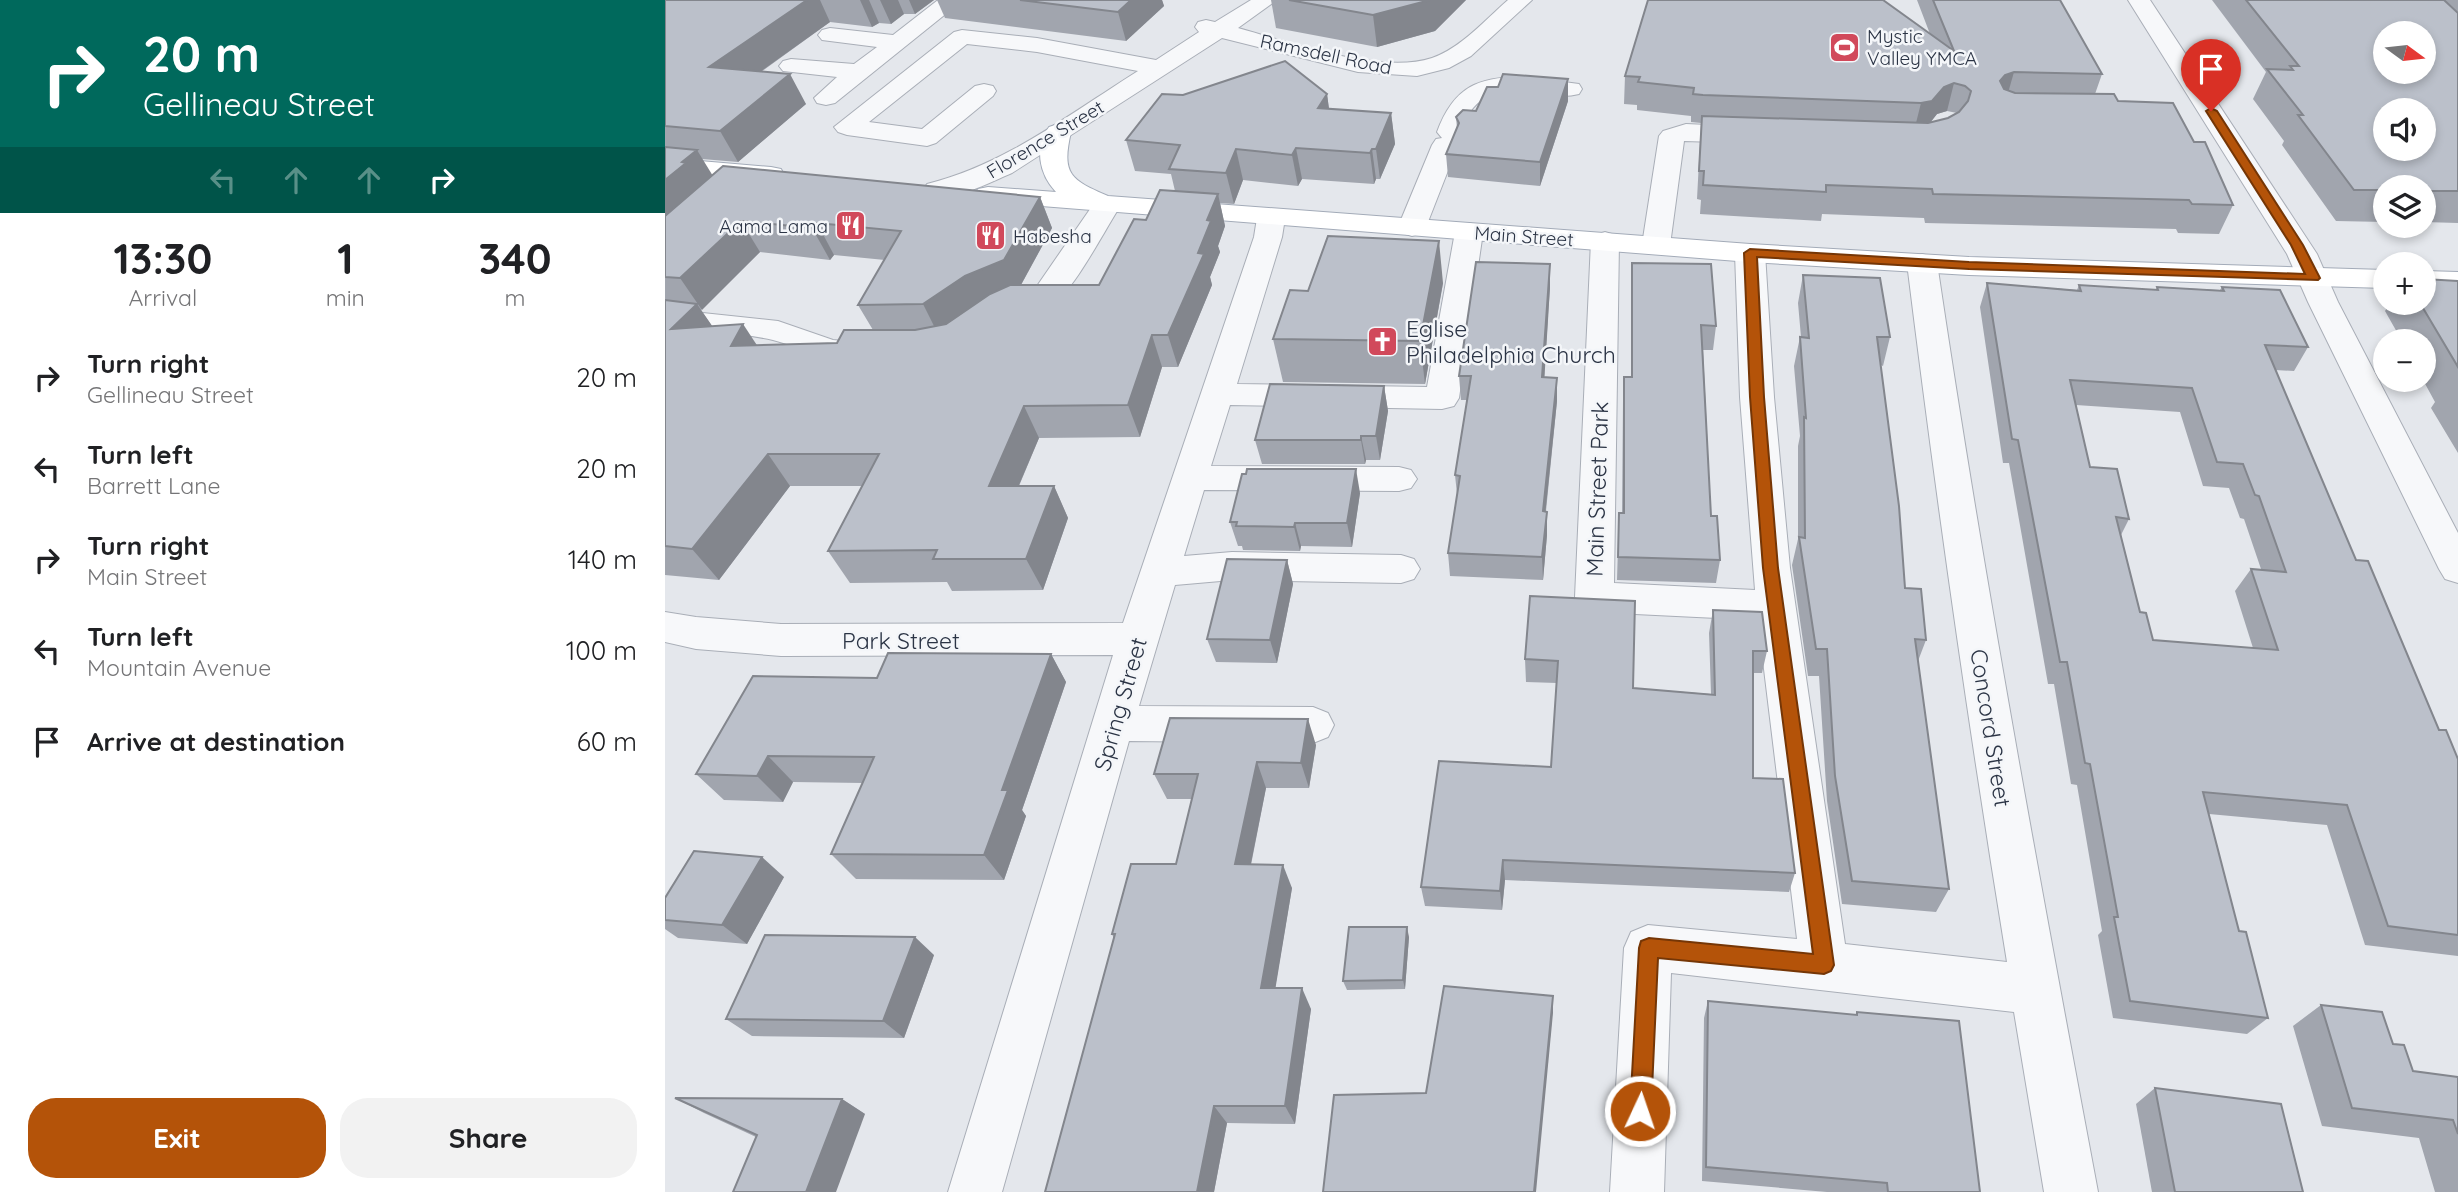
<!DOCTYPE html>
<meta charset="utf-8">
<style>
body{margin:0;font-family:Quicksand,sans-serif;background:#f2f2f2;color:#202124;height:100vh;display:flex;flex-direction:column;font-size:26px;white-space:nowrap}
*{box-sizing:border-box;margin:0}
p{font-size:23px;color:#757577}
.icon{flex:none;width:38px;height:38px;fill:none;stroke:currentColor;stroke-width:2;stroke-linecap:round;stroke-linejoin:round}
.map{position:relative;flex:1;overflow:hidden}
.sheet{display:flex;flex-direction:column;background:#fff;width:665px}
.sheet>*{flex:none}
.hud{background:#00695c;color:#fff;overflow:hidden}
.needle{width:46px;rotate:105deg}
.fabs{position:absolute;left:1708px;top:21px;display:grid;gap:14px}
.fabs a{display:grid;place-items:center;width:63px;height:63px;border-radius:50%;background:#fff;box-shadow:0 4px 10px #0003;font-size:35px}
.pin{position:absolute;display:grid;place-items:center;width:60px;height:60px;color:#fff;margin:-72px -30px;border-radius:50% 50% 50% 0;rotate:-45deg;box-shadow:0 0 7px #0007}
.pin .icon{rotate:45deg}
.me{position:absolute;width:77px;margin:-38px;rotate:3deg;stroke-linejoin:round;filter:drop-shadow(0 0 5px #0008)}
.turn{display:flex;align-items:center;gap:24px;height:147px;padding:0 28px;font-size:32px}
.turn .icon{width:91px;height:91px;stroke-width:2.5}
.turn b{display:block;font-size:49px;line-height:60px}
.lanes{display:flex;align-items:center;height:66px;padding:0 28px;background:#0003;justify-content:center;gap:35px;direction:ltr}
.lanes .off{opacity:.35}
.eta{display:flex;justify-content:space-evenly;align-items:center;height:119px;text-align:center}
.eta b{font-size:42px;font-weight:700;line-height:49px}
.cta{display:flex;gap:14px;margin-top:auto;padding:14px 28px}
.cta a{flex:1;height:80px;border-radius:28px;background:#b45309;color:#fff;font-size:28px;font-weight:700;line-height:80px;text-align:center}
.cta a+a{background:#f2f2f2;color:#202124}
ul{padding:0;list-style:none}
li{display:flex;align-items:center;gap:21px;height:91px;padding:0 28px}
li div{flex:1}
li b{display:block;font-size:26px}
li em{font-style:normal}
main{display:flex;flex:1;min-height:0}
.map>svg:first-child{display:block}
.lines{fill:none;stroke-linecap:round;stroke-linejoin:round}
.minor-casing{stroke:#a9aeb7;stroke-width:2}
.major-casing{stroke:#a3abb8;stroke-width:2}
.minor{fill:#f7f8fa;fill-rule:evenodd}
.major{fill:#fff;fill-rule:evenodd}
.wall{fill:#a1a5ae;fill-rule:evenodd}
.shaded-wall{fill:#83868d}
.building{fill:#bbc0ca;stroke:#83868d;stroke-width:2;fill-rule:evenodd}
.route{fill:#b45309;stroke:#753606;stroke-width:2}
.labels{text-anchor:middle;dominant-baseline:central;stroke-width:5;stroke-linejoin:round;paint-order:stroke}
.far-poi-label{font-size:19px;fill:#2b3445;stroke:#f4f6f9;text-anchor:start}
.far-street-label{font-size:19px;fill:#2b3445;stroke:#f4f6f9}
.poi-label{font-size:23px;fill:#2b3445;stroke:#f4f6f9;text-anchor:start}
.street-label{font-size:23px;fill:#2b3445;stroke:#f4f6f9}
</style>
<main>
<section class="sheet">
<div class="hud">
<div class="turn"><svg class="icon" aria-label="right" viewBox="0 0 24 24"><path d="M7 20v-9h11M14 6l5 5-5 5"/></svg><div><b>20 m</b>Gellineau Street</div></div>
<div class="lanes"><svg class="icon off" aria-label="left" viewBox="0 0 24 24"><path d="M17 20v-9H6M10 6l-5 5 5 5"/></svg><svg class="icon off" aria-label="ahead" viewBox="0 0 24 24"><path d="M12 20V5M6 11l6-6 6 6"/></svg><svg class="icon off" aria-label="ahead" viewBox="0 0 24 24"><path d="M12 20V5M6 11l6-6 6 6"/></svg><svg class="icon" aria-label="right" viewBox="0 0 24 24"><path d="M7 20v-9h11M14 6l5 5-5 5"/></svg></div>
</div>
<div class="eta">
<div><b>13:30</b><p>Arrival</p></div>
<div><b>1</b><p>min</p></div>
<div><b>340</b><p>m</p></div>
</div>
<ul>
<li><svg class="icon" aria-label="right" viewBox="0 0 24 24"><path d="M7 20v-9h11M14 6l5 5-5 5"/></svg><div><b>Turn right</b><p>Gellineau Street</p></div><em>20 m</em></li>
<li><svg class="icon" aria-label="left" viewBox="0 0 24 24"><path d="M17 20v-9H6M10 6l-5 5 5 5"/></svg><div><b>Turn left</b><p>Barrett Lane</p></div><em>20 m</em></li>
<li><svg class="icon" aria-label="right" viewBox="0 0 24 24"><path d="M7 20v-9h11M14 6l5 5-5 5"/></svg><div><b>Turn right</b><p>Main Street</p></div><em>140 m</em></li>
<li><svg class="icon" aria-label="left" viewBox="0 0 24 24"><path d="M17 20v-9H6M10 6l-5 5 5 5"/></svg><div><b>Turn left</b><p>Mountain Avenue</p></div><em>100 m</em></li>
<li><svg class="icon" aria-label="arrive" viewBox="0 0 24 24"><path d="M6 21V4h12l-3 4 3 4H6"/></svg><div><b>Arrive at destination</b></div><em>60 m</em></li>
</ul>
<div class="cta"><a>Exit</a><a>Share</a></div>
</section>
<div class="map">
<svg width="1793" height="1192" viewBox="0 0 1793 1192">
<rect width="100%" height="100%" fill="#e4e7ec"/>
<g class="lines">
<defs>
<g id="minor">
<path d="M273 0H298L170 103 161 105 152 103 149 98 172 77 118 71 114 66 118 61 126 59 189 64 212 47 157 40 153 35 157 30 165 28 228 35Z"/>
<path d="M586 0H612L573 28C624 42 715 75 767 58 796 48 820 20 843 0H867L806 56 784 68 752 76 693 72 557 38 347 173C323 183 289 202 262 196L258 190 262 184C340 165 406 113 473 71L372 52 302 44 204 122 257 129 310 86 319 84 328 86 331 91 328 96 271 143 262 146 182 135 173 132 169 127 289 32 297 30 372 38 491 60 534 32 530 27 533 22 541 20 550 22Z"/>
<path d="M1463 0H1485L1652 254 1673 302 1793 533V583L1780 579 1774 569 1643 302 1622 254Z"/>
<path d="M861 77 914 84 917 89 914 94C880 103 836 75 808 108 801 116 800 128 794 137L788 139 793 145 761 227 757 233 747 236 737 233 733 227 767 145 771 139 777 138 772 132C789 86 814 76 861 77Z"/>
<path d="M1021 124 1086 127 1095 130 1099 135 1095 140 1086 143 1019 141 1005 245 1001 251 991 254 981 251 977 245 994 136 998 131Z"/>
<path d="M442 197 452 199 456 205C442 226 412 284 394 298 380 309 349 321 332 317L328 310 332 303 372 286 432 199Z"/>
<path d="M606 210 616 212 620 218 617 237 572 384 762 387 790 232 794 226 804 223 814 226 818 232 794 398 789 406 777 409 565 405 546 466 734 467 746 470 752 479 746 488 734 491 539 490 519 556 567 552 736 555 749 559 755 569 749 579 736 583 567 580 510 585 474 706 648 707 663 713 669 725 663 737 648 743 464 741 337 1192H283L448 655 116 656 31 649 0 642V612L31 617 116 624 458 623 589 237 592 218 596 212Z"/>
<path d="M940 232 950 235 954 241 949 583 1090 590 1075 397 1070 253 1075 247 1085 244 1095 247 1100 253 1109 397 1125 568 1180 944 1342 962C1304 730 1271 497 1242 263L1247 257 1257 254 1267 257 1272 263C1318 574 1375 883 1433 1192H1379L1349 1012 1006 973 999 1192H945L959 948 966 932 983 925 1132 939 1093 620 929 612 915 607 910 597 926 241 930 235Z"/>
<path d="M0 309 113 321 168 340 208 344 213 351 208 358C171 368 143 349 108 340 74 332 35 332 0 327Z"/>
</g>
<g id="major">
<path d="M393 124 402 127 406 132C396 175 406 180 443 196L1085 244 1304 257 1720 270V288L1304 275 1085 262 313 201 309 195 313 189 323 187 391 192C374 174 369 148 384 127Z"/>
<path d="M0 158 106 167 116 169 119 175 116 181 106 183 0 174Z"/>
<path d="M1759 271 1793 272V290L1759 289Z"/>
</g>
</defs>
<use href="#minor" class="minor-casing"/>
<use href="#major" class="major-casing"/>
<use href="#minor" class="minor"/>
<use href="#major" class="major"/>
</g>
<g class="wall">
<path d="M0 0H269L250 14H239L226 24 214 23 207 27 165 22 96 72 141 104 73 162 37 159 47 176 375 197 387 228 356 285H434L481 220 510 191 506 174 470 171 461 140 518 95 662 94 664 109 726 113 730 144 715 179H711L709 184 637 179 633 186 578 180 569 204 555 203 560 226 553 246 555 252 545 277 547 285 513 367H497L475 437 374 438 354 486H389L403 518 378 590 287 591 282 582 185 583 163 551 197 486H125L54 580 0 575ZM95 252 165 260 169 255 220 260 193 305 208 330 172 343 92 345 47 326 36 310Z"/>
<path d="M272 0H497L499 6 461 41 280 18Z"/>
<path d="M606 0H801L770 31 712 47 611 28Z"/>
<path d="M1252 0H1395L1437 74 1430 94 1453 101 1529 142 1568 205 1554 234 1513 233 1511 229 1260 223 1259 218 1157 214 1156 221 1035 214 1036 200 1032 199 1036 123 1026 122V116L972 110V105L959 104 960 76 1265 34ZM1282 111 1292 113 1283 118 1265 123 1272 114Z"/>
<path d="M1547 0H1793V223L1759 222V187H1720V222L1671 221 1617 145 1619 141 1588 99 1601 72Z"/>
<path d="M903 79V101L875 186 783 177 781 154 792 128 791 117 811 111 833 87Z"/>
<path d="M967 263 1051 326 1048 350H1038L1046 516 1055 560 1051 583 952 580 954 513H957L958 401 959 377H966V287Z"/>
<path d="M885 264V287L879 377 892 378V401L881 511 882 535 878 580 785 576 783 553 792 494 790 475 802 400H796L794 376Z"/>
<path d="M1138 275 1225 337 1218 366 1216 365 1240 588 1261 640 1253 661 1284 889 1271 912 1177 904 1162 801 1154 676H1143L1127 565 1133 539V446L1135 436 1129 366 1135 337H1136L1133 303Z"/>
<path d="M1793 281V453L1766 408 1770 402 1758 380 1759 341H1737L1720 311 1725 303H1759Z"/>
<path d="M778 283 760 384 618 382 608 339 643 291Z"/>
<path d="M1322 283 1412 290 1414 285 1491 290 1492 287 1555 290 1557 287 1643 347 1629 371 1610 370 1691 560 1774 730 1793 759V956L1700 945 1662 825 1544 814 1574 931 1603 1018 1582 1034 1448 1018 1433 935 1437 931 1412 785 1406 784 1389 684H1383L1344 463H1338L1315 307ZM1411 405 1515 412 1538 486 1564 488 1575 518 1579 519 1596 569H1586L1570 591 1588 648 1488 640 1475 612 1456 535 1464 519 1425 467Z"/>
<path d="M719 386 723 411 715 460H701L700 464H597L590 440Z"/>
<path d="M695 493 687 547 636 546 635 551 578 550 577 546H573L565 522Z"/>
<path d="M622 560 628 584 612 663 551 662 542 639Z"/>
<path d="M865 596 968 688 1046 694 1044 633 1048 610 1102 651 1097 673H1088V778L1130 873 1124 892 840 880 837 910 760 906 756 887 886 767 892 683 861 682 860 659Z"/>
<path d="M386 654 401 682 357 810 361 816 339 880 191 879 166 854 198 783 128 782 118 802 59 800 31 774 212 678Z"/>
<path d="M651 745 644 788H601L586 865 627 888 610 988 646 1009 630 1124 562 1123 549 1192 447 934 511 864 527 799H502L489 774Z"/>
<path d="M119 877 82 944 13 938 0 929V898Z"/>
<path d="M744 937 740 989 682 990 678 981Z"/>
<path d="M269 955 239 1038 87 1036 61 1019Z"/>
<path d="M1043 1001 1190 1015 1192 1012 1315 1192H1162L1037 1181 1039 1018Z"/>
<path d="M1656 1005 1728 1044 1748 1071 1793 1077V1192H1770L1754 1138 1657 1126 1628 1026Z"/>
<path d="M1490 1088 1638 1192H1487L1471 1104Z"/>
<path d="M10 1098 177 1099 200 1114 91 1137 39 1113Z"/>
</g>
<g class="shaded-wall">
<path d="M142 0H155L165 22 60 97 44 67Z"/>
<path d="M195 0H204L214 23 207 27Z"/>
<path d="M215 0H233L239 14 226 24Z"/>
<path d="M244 0H269L250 14Z"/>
<path d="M466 0H497L499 6 461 41 453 12Z"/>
<path d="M765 0H801L770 31 712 47 708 15Z"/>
<path d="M1349 72 1341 100 1335 81 1340 75Z"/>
<path d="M125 74 141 104 73 162 55 131Z"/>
<path d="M903 79V101L875 186V162Z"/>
<path d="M1289 83 1282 111 1272 114 1260 129 1249 131 1256 103 1279 87Z"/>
<path d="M662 94 666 124 653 108Z"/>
<path d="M726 113 730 144 715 179 711 149Z"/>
<path d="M631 148 637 179 633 186 627 155Z"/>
<path d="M571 149 578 180 569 204 561 173Z"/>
<path d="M707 149 711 179 709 184 705 153Z"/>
<path d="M32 150 51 181 0 230V180L17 162Z"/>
<path d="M553 194 560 226 553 246 555 252 545 277 547 285 513 367 503 335 533 253 542 220Z"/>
<path d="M375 197 387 228 352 292 274 336 258 304Z"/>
<path d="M76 221 95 252 37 310 15 278Z"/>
<path d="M152 223 169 255 165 260 147 228Z"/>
<path d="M774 241 778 283 760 384 755 341Z"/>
<path d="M885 264V287L878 401 877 377Z"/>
<path d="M32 304 54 336 6 329Z"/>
<path d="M78 324 99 356 66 346Z"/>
<path d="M487 335 497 367 475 437 463 405Z"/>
<path d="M892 378V401L878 535V511Z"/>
<path d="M719 386 723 411 715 460 711 436Z"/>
<path d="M359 406 374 438 340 518 324 486Z"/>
<path d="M696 436 701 460 700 464 696 440Z"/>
<path d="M103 454 125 486 54 580 27 549Z"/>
<path d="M691 469 695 493 687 547 682 523Z"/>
<path d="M389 486 403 518 378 590 361 559Z"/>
<path d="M882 512V535L878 580 877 557Z"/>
<path d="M630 523 636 546 635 551 629 527Z"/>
<path d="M622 560 628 584 612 663 605 640Z"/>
<path d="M386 654 401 682 357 810 361 816 339 880 319 855 337 790Z"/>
<path d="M643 719 651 745 644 788 636 763Z"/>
<path d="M103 756 128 782 118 802 92 776Z"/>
<path d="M592 762 601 788 581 888 570 864Z"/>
<path d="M97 857 119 877 82 944 57 925Z"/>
<path d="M838 860 840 880 837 910 835 891Z"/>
<path d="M618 865 627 888 607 1009 596 988Z"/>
<path d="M742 927 744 937 740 989 738 980Z"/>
<path d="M250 937 269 955 239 1038 218 1021Z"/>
<path d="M637 988 646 1009 630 1124 620 1106Z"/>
<path d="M888 996V1013L871 1192H869Z"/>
<path d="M177 1099 200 1114 171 1192H141Z"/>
<path d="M549 1106 562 1123 549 1192H532Z"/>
</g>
<g class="building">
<path d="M0 0H142L44 67 125 74 55 131 0 126Z"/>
<path d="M355 0H466L453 12Z"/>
<path d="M624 0H765L708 15Z"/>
<path d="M983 0H1218L1289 51 1268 0H1395L1437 74 1349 72 1340 75 1335 81 1339 89 1350 93 1449 94 1453 101 1508 103 1529 142H1540L1568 205 1527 204 1524 200 1268 194 1267 189 1161 185V192L1038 185 1039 171H1034L1037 116 1263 123 1283 118 1294 112 1303 101 1306 91 1300 86 1289 83 1279 87 1267 101 1256 103 1038 95 1028 94 1029 88 973 82 975 77 960 76Z"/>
<path d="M1581 0H1779L1793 13V191H1759V187H1720V190H1689L1633 115H1638L1602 69 1628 70 1625 66H1634ZM1720 33H1759V72H1720ZM1720 110H1759V149H1720Z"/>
<path d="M620 61 662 94 653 108 726 113 711 149H707L705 153 631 148 627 155 571 149 561 173 504 169 515 145 461 140 497 94 518 95Z"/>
<path d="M838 74 903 79 875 162 781 154 794 123 791 117 798 110 811 111 822 87H833Z"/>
<path d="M0 147 32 150 17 162 21 163 0 180Z"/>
<path d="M58 166 375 197 339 260 300 276 258 304 193 305 236 231 152 223 147 228 76 221 15 278 0 277V216Z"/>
<path d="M495 190 553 194 542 220 546 221 533 253 539 254 503 335H487L463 405 359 406 324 486H389L361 559H268L272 550 163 551 214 454H103L27 549 0 546V300L32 304 6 329 78 324 66 346 172 343 179 330H250L281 324 325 294 345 285H434L469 219 481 220Z"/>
<path d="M663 236 774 241 755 341 608 339 625 290 643 291Z"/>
<path d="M811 262 885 264 877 377 892 378 878 511 882 512 877 557 783 553 795 476 790 475 806 376H794Z"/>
<path d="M967 263 1046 264 1051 326 1036 325 1046 516H1052L1055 560 953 557 954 513H959V377H967Z"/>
<path d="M1138 275 1215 278 1225 337H1212L1234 506 1240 588 1256 589 1261 640 1250 639 1284 889 1187 881 1170 776 1162 649H1151L1134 537 1140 538 1139 417 1141 418 1135 337 1144 338Z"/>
<path d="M1759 279 1793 281V367L1755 303H1759Z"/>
<path d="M1322 283 1416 291 1414 285 1493 290 1492 287 1559 291 1557 287 1615 290 1643 347 1600 345 1691 560 1703 561 1774 730H1781L1793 759V935L1723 926 1682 805 1538 792 1574 931 1581 932 1603 1018 1465 1001 1449 917H1453L1425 764 1420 763 1402 662H1395L1353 440 1347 439ZM1405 380 1527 388 1552 462 1578 464 1590 495 1594 496 1621 572 1586 569 1613 650 1488 640 1481 613 1475 612 1451 517 1464 519 1452 469 1425 467Z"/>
<path d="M605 384 719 386 711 436H696V440H590Z"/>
<path d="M582 469H691L682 523H630L629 527 571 526 572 522H565L577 474H581Z"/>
<path d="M562 559 622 560 605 640 542 639Z"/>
<path d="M865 596 970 601 968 688 1050 695 1048 610 1097 612 1102 651H1088V778L1118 779 1130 873 838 860 835 891 756 887 774 761 886 767 893 661 860 659Z"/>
<path d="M223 653 386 654 337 790H343L319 855 166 854 209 757 103 756 92 776 31 774 88 676 212 678Z"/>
<path d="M505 718 643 719 636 763 592 762 570 864 618 865 596 988H637L620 1106H549L532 1192H380L450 934H447L466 864H511L533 774H489Z"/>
<path d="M29 851 97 857 57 925 0 920V898Z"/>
<path d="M684 927H742L738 980 678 981Z"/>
<path d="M100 935 250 937 218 1021 61 1019Z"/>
<path d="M779 986 888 996 869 1192H658L669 1095 761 1093Z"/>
<path d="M1043 1001 1192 1015V1012L1294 1021 1315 1192H1223L1222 1183 1041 1167Z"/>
<path d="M1656 1005 1717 1012 1728 1044 1739 1045 1748 1071 1793 1077V1134L1788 1120 1687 1108Z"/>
<path d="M1490 1088 1616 1104 1638 1192H1510Z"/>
<path d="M10 1098 177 1099 141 1192H68L92 1135Z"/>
</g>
<path class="route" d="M1546 108 1552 111 1638 245 1655 278 1653 280 1304 269 1092 257 1099 397 1113 568 1169 965 1166 971 1159 974 993 958 986 1111 983 1118 975 1122 968 1118 965 1111 974 948 976 941 984 938 1148 954 1098 568 1085 397 1079 253 1085 249 1304 262 1640 274 1626 245 1541 111Z"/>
<defs>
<symbol id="stadium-square" viewBox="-11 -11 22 22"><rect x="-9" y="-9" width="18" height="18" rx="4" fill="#d1495b" stroke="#f4f6f9"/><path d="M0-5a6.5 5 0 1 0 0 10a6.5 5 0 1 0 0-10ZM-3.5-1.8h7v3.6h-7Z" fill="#fff"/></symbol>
<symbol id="restaurant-square" viewBox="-11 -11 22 22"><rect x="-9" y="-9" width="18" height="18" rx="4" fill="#d1495b" stroke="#f4f6f9"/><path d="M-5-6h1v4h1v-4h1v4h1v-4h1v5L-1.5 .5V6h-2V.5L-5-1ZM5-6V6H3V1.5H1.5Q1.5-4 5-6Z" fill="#fff"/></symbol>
<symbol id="church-square" viewBox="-11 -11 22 22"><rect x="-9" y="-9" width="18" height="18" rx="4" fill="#d1495b" stroke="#f4f6f9"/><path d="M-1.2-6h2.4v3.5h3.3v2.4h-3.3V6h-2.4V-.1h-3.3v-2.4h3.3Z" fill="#fff"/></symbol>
</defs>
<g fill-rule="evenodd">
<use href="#stadium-square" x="1162" y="30" width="35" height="35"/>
<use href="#restaurant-square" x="168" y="208" width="35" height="35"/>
<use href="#restaurant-square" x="308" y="218" width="35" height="35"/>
<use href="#church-square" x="700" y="324" width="35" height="35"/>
</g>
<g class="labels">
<g class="far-poi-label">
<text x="1202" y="36">Mystic<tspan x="1202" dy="22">Valley YMCA</tspan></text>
<text x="163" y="226" text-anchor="end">Aama Lama</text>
<text x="348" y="236">Habesha</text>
</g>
<g class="far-street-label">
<text transform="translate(661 54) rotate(12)">Ramsdell Road</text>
<text transform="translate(380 139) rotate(-31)">Florence Street</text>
<text transform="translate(859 236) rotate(4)">Main Street</text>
</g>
<g class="poi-label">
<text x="741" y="328">Eglise<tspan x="741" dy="26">Philadelphia Church</tspan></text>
</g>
<g class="street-label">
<text transform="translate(932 489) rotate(-88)">Main Street Park</text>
<text x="236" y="640">Park Street</text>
<text transform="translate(455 704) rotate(-74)">Spring Street</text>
<text transform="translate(1326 728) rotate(81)">Concord Street</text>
</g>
</g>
</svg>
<div class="fabs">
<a><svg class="needle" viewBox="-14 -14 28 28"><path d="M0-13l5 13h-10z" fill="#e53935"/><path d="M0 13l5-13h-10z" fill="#757577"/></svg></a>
<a><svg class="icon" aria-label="sound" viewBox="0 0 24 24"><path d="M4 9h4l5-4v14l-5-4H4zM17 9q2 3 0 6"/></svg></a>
<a><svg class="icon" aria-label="layers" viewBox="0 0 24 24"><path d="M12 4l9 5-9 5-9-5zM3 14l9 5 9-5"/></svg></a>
<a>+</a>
<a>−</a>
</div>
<div class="pin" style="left:1546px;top:111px;background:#d93025"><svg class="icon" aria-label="arrive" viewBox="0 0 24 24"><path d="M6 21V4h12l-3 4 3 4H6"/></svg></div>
<svg class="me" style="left:975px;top:1111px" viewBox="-20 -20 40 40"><circle r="17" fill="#b45309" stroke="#fff" stroke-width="3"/><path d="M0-11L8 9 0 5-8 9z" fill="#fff"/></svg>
</div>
</main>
